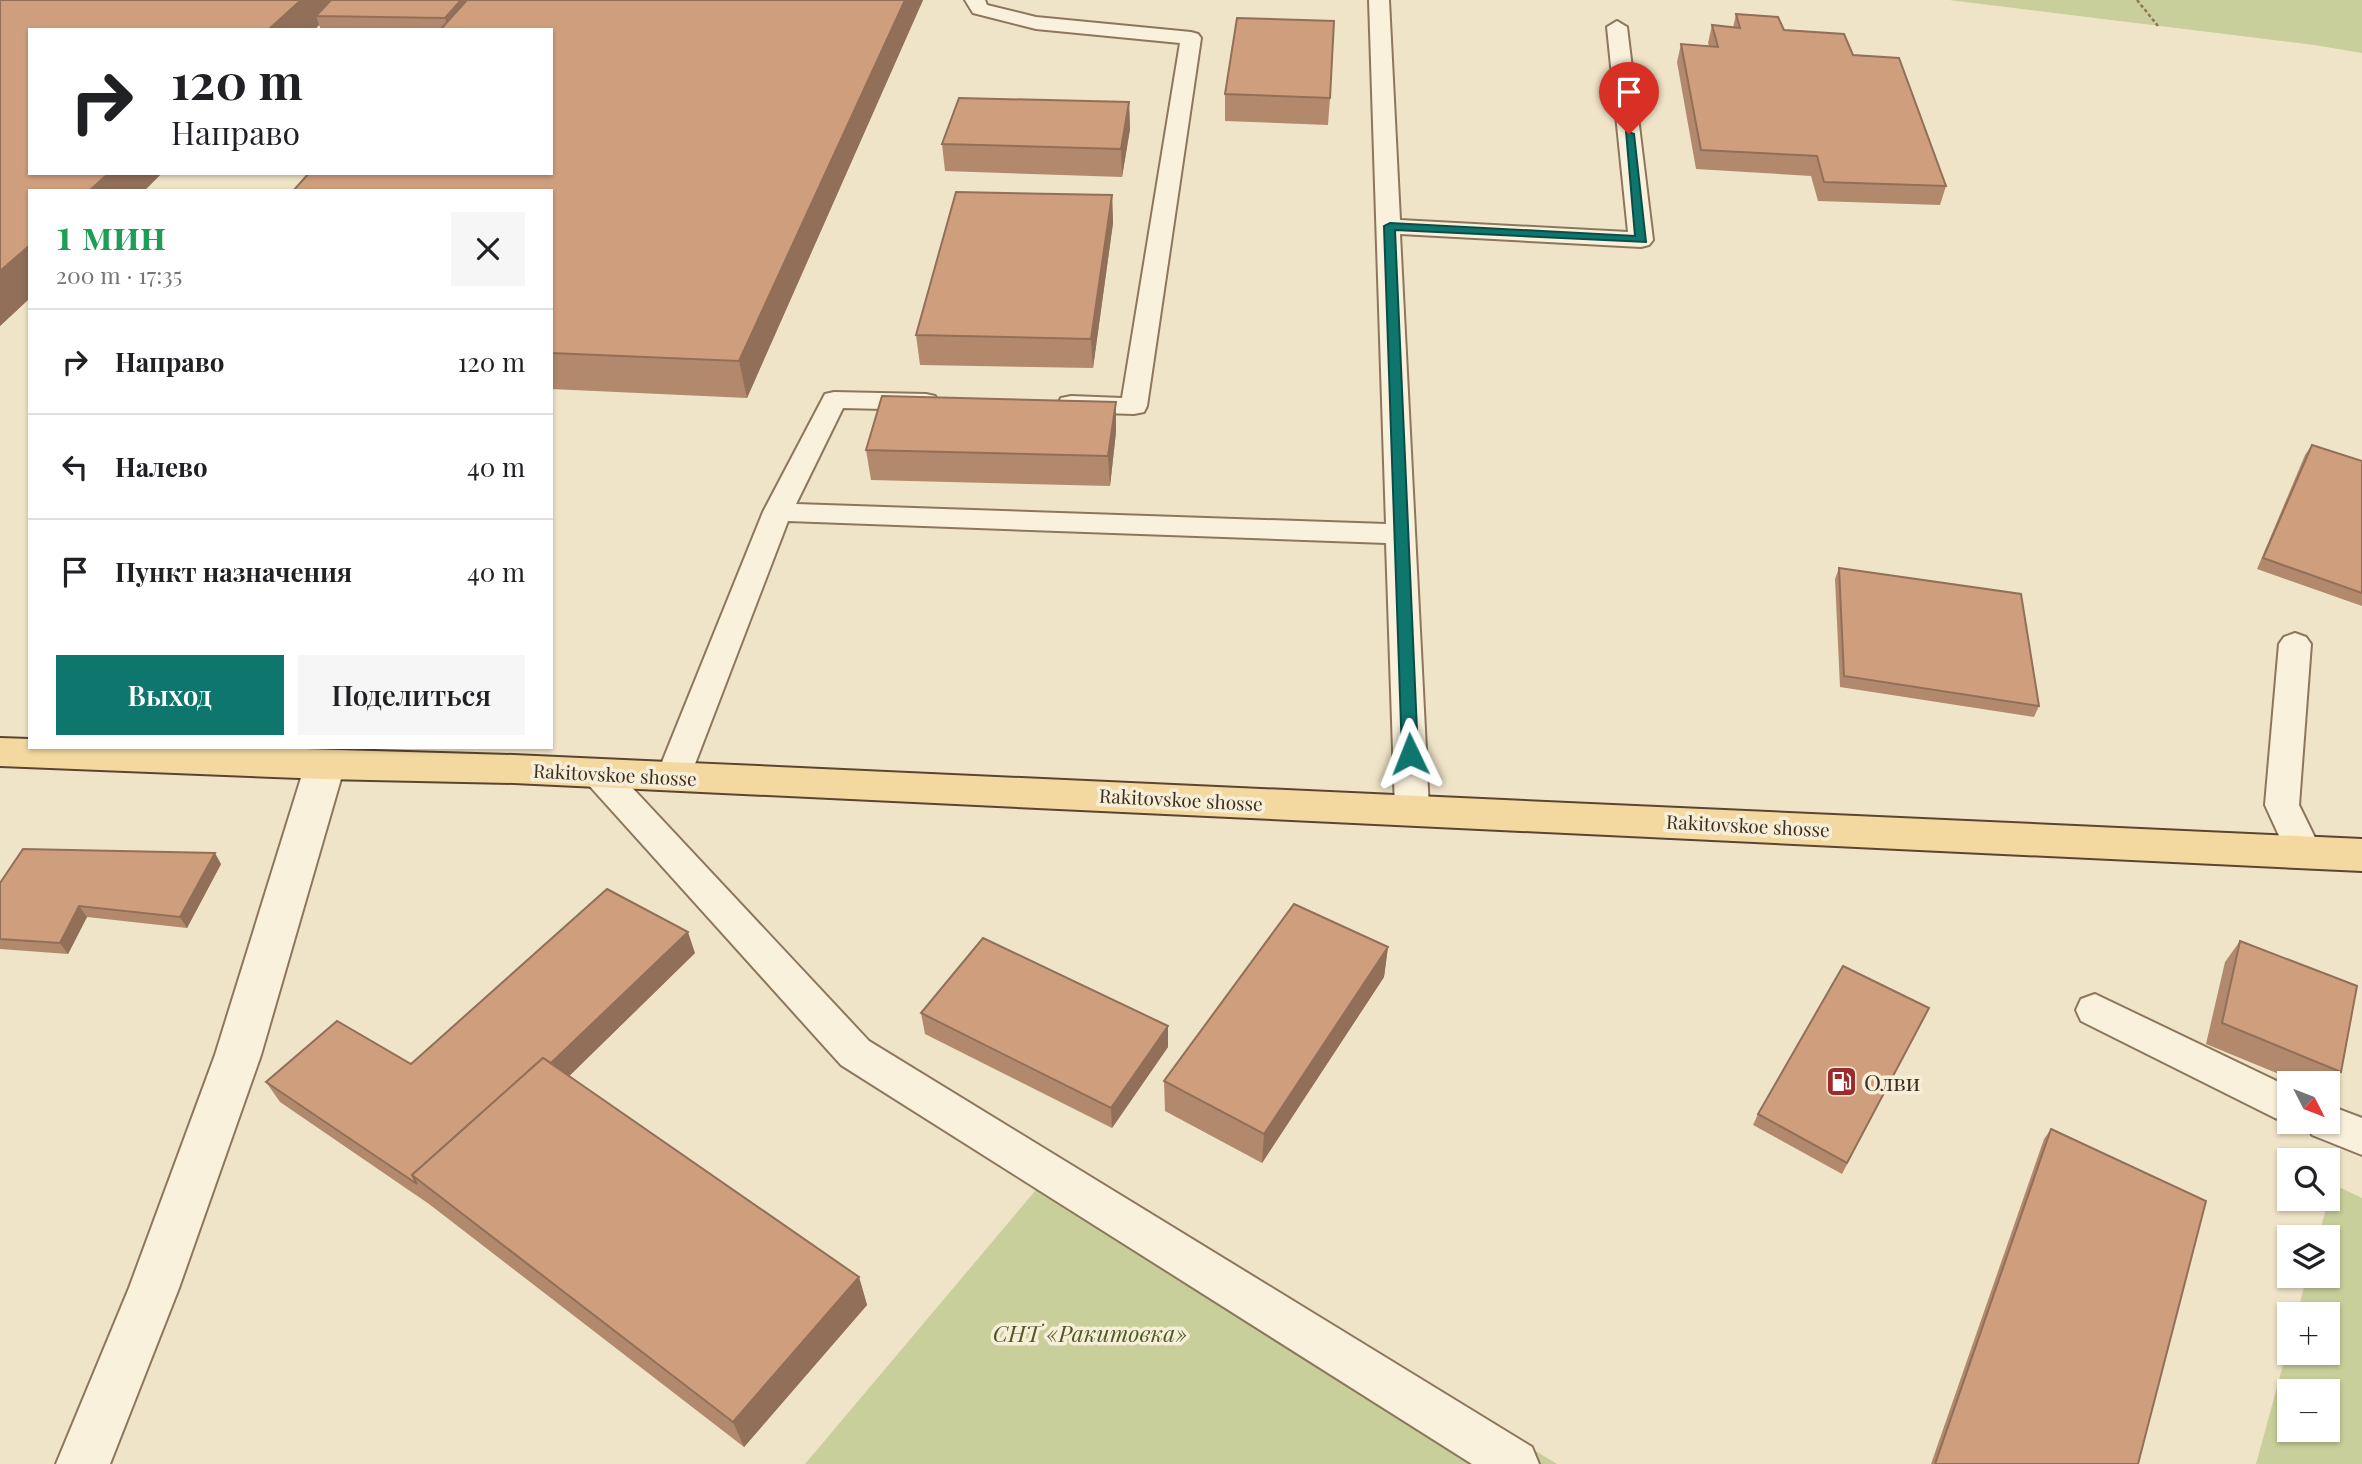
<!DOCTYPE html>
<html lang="ru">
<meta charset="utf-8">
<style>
body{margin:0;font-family:"Playfair Display",serif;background:#f6f6f6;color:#202124;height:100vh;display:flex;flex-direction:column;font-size:26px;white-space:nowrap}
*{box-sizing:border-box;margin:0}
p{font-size:23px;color:#757577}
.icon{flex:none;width:38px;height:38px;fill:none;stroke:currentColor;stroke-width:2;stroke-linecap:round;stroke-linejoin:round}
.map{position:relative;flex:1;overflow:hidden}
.panel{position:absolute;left:28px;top:189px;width:525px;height:560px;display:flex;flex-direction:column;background:#fff;border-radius:0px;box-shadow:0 2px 5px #0004}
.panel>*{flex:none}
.guide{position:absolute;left:28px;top:28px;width:525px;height:147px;border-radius:0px;box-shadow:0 2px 5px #0004;background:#fff;color:#202124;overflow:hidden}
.needle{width:46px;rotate:132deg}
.buttons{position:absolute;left:2277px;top:1071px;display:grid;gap:14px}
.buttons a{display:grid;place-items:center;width:63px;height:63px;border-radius:0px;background:#fff;box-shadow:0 2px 5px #0004;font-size:35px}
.pin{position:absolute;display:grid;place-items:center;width:60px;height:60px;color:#fff;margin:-72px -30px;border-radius:50% 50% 50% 0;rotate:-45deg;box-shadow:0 0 7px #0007}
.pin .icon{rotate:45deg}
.me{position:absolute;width:77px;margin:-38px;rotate:358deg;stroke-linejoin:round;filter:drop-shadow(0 0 5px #0008)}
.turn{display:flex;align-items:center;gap:24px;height:147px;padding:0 28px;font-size:32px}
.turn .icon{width:91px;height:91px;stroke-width:2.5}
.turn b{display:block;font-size:49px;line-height:60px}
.round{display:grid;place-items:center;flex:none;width:74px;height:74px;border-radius:0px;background:#f6f6f6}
.summary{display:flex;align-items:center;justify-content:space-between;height:119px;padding:0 28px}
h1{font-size:42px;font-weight:600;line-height:52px;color:#1e9e55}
.primary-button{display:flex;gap:14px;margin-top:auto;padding:14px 28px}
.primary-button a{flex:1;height:80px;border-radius:0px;background:#0f766e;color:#fff;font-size:28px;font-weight:600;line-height:80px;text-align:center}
.primary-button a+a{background:#f6f6f6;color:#202124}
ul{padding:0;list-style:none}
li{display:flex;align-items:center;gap:21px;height:105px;padding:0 28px;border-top:2px solid #e0e0e0}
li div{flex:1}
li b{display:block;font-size:26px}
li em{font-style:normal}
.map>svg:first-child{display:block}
.green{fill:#c9cf9b;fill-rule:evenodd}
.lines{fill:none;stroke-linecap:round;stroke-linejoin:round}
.lane-casing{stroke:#8d765c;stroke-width:4}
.street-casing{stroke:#8d765c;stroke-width:4}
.primary-casing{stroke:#5b4430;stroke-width:4}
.path{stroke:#8d765c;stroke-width:2.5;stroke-dasharray:3.5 2.5;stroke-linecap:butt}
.lane{fill:#faf1dc;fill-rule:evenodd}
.street{fill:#faf1dc;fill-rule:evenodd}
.primary{fill:#f3d9a0;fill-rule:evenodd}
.wall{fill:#b2896c}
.shaded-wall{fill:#916f58}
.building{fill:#cf9f7d;stroke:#916f58;stroke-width:2}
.route{fill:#0f766e;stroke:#0a4d48;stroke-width:2}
.labels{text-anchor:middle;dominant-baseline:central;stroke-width:7;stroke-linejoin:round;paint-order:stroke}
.street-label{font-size:19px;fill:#3d2e20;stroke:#f7eed8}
.near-poi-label{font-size:23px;fill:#3d2e20;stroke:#f7eed8;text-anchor:start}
.near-park-label{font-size:23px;font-style:italic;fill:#4d5a26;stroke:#f7eed8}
</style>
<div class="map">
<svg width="2362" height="1464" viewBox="0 0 2362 1464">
<rect width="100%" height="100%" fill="#f0e4c8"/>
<g class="green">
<path d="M1949 0H2362V53L2314 45Z"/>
<path d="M1062 1159 1557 1464H805Z"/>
<path d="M2333 1184 2362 1198V1464H2256L2289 1343V1353H2328V1314H2297L2307 1276H2328V1237H2318ZM2289 1391H2328V1430H2289Z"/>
</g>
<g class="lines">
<defs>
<g id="lane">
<path d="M965 0H985L987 5 1036 17 1191 32 1198 34 1201 38 1147 406 1144 412 1134 414 1071 412 1061 410 1058 404 1061 398 1071 396 1122 398 1180 43 1036 29 973 13Z"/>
<path d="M1369 0H1389L1400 220 1628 232 1607 27 1617 21 1627 27 1653 240 1649 245 1641 247 1400 234 1429 809 1424 818 1412 822 1400 818 1395 809 1386 543 788 521 690 777 685 786 673 789 661 786 656 777 763 512 825 394 834 392 926 394 935 396 939 402 935 408 926 410 843 408 796 504 1386 524Z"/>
<path d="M2295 633 2306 637 2311 644 2299 805 2322 852 2317 862 2304 865 2291 862 2265 805 2279 644 2284 637Z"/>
<path d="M598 761 610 764 869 1041 1532 1447 1539 1464H1472L841 1065 586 782 581 773 586 764Z"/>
<path d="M2095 994 2289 1087V1122H2294L2289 1123 2275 1118 2081 1021 2076 1010 2081 999Z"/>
<path d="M2328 1105 2362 1118V1155L2312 1135 2306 1122H2328Z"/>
</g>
<path id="street" d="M325 751 339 755 345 765 261 1055 179 1288 110 1464H56L129 1288 215 1055 305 765 311 755Z"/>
<path id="primary" d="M0 738 30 739V747H233L514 755 2362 839V871L514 783 325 779 0 766Z"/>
</defs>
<use href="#lane" class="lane-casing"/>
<use href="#street" class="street-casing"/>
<use href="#primary" class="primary-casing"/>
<path class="path" d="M2137 0 2158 26"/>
<use href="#lane" class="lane"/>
<use href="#street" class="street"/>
<use href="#primary" class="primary"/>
</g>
<g class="wall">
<path d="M0 0H923L747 398 551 389V30H321L319 25 30 173H162L144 191H30V298L0 326Z"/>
<path d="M1736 14 1853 55 1946 186 1940 205 1818 201 1811 176 1696 169 1677 62 1681 44 1709 46 1708 43 1712 25 1733 28Z"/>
<path d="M1225 94 1330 98 1328 125 1225 121Z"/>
<path d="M1129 102 1130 129 1122 177 945 171 942 144Z"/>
<path d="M1112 195 1113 223 1093 368 920 365 916 335Z"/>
<path d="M1116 402V432L1110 486 871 480 866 450Z"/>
<path d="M2312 445 2362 461V606L2257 569 2305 455Z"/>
<path d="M1839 568 2039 706 2034 717 1840 687 1835 579Z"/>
<path d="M221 864 187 928 87 917 68 954 0 949V883Z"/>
<path d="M2240 941 2341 1072 2328 1089V1083H2301L2206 1044 2225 962Z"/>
<path d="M1388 947 1384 977 1262 1163 1165 1111 1164 1081Z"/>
<path d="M695 953 569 1076 859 1277 867 1305 744 1447 429 1204 280 1102 266 1082 411 1064Z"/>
<path d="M1929 1008 1842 1174 1753 1125 1758 1114Z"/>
<path d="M921 1013 1168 1026V1047L1112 1128 925 1034Z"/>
<path d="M2051 1129 2138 1464H1931L2044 1139Z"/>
</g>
<g class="shaded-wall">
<path d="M301 0H346L316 16 319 25 315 30H268Z"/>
<path d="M461 0H489L449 30 445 18Z"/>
<path d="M905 0H923L747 398 739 361Z"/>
<path d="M1129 102 1130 129 1122 177 1121 149Z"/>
<path d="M109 173H162L144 191H89Z"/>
<path d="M1112 195 1113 223 1093 368 1091 339Z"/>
<path d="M30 245V298L0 326V271Z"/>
<path d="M1116 402V432L1110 486 1108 456Z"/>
<path d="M215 853 221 864 187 928 180 917Z"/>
<path d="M79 906 87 917 68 954 60 943Z"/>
<path d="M688 932 695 953 557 1088 420 1181Z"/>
<path d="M1388 947 1384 977 1262 1163 1264 1134Z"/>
<path d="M1168 1026V1047L1112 1128 1111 1108Z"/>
<path d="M859 1277 867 1305 744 1447 733 1422Z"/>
</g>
<g class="building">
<path d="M0 0H301L268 30H30V173H109L89 191H30V245L0 271Z"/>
<path d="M331 0H461L445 18 316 16Z"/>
<path d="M467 0H905L739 361 551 353V191H293L309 173H551V30H440Z"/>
<path d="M1736 14 1778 17 1784 30 1844 34 1853 55 1899 58 1946 186 1824 182 1817 156 1701 150 1681 44 1718 47 1712 25 1740 28Z"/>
<path d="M1237 18 1334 21 1330 98 1225 94Z"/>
<path d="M959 98 1129 102 1121 149 942 144Z"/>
<path d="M956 192 1112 195 1091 339 916 335Z"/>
<path d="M882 396 1116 402 1108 456 866 450Z"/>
<path d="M2312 445 2362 461V593L2263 558Z"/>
<path d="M1839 568 2021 594 2039 706 1844 676Z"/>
<path d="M23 849 215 853 180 917 79 906 60 943 0 939V883Z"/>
<path d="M607 889 688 932 551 1063 543 1058 412 1175 417 1184 266 1082 337 1021 411 1064Z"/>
<path d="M1294 904 1388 947 1264 1134 1164 1081Z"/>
<path d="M983 938 1168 1026 1111 1108 921 1013Z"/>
<path d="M2240 941 2357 986 2341 1072 2222 1023Z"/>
<path d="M1843 966 1929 1008 1847 1163 1758 1114Z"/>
<path d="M543 1058 859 1277 733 1422 412 1175Z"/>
<path d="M2051 1129 2206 1201 2138 1464H1935Z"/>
</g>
<path class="route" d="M1626 131 1634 134 1646 242 1395 230 1418 754 1410 760 1404 759 1402 754 1384 226 1390 223 1635 236Z"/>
<defs>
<symbol id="fuel-square" viewBox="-11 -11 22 22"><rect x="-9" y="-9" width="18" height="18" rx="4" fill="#9e2a2b" stroke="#f7eed8"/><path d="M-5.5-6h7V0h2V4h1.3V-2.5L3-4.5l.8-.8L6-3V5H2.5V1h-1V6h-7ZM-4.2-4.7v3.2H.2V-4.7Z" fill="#fff"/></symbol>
</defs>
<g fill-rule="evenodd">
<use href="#fuel-square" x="1824" y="1064" width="35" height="35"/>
</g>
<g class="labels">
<g class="street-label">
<text transform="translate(615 774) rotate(3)">Rakitovskoe shosse</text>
<text transform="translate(1181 799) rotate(3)">Rakitovskoe shosse</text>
<text transform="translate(1748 825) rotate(3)">Rakitovskoe shosse</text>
</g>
<g class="near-poi-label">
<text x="1864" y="1081">Олви</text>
</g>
<g class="near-park-label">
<text x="1090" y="1332">СНТ «Ракитовка»</text>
</g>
</g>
</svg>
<div class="buttons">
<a><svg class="needle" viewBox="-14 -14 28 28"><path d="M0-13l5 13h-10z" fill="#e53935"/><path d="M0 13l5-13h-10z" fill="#757577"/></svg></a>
<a><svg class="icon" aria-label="search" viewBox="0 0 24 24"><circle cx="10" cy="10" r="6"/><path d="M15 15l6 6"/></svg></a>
<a><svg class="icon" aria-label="layers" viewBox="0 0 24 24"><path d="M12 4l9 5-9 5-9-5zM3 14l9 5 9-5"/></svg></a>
<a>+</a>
<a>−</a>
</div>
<div class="pin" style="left:1629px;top:134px;background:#d93025"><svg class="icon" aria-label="arrive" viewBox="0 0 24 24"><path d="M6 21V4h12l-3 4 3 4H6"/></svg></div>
<svg class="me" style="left:1410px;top:754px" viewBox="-20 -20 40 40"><path d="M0-17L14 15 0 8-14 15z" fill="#0f766e" stroke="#fff" stroke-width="4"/></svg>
<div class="guide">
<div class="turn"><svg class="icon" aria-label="right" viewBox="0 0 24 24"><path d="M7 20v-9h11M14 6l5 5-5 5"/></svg><div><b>120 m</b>Направо</div></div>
</div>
<section class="panel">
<div class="summary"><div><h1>1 мин</h1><p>200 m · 17:35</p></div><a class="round"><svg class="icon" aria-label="close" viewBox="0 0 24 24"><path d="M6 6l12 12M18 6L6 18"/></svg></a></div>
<ul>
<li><svg class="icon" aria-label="right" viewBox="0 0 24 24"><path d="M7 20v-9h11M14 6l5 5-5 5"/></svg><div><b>Направо</b></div><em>120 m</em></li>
<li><svg class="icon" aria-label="left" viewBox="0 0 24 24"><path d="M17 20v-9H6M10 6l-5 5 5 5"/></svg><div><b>Налево</b></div><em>40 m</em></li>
<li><svg class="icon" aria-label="arrive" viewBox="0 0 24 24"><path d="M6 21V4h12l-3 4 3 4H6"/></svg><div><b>Пункт назначения</b></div><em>40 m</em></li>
</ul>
<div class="primary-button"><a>Выход</a><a>Поделиться</a></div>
</section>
</div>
